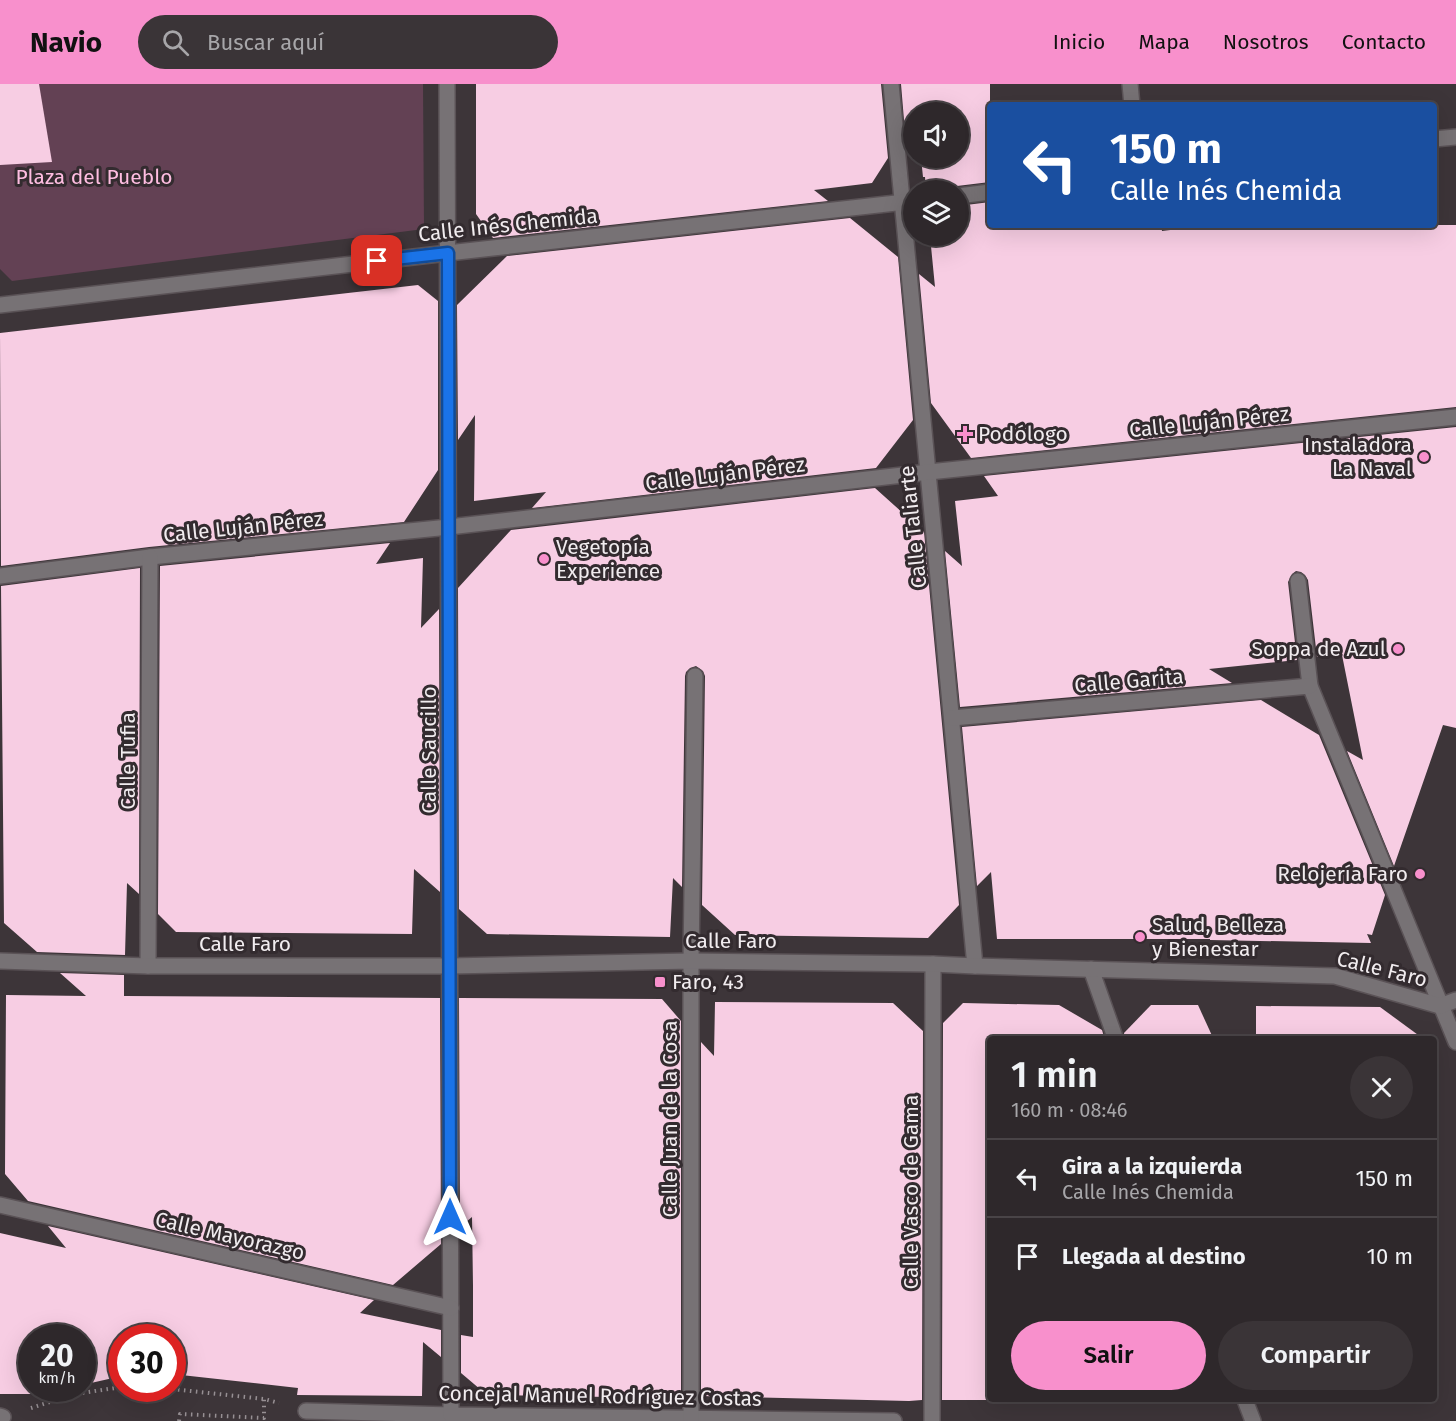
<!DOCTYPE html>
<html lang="es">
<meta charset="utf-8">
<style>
body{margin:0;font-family:"Fira Sans",sans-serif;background:#3a3437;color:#f1f3f6;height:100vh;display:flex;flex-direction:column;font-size:22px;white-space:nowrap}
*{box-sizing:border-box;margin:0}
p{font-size:20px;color:#a7a6a9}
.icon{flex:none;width:33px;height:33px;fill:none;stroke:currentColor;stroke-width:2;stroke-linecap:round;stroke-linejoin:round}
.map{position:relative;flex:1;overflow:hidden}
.drawer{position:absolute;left:987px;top:952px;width:450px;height:366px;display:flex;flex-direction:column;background:#2e282b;border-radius:6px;box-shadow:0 6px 24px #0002,0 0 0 2px #494447}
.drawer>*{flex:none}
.guide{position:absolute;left:987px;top:18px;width:450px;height:126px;border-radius:6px;box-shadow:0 6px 24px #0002,0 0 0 2px #494447;background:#1a4fa0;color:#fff;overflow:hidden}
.fabs{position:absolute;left:903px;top:18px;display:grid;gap:12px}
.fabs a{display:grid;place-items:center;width:66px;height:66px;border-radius:50%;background:#2e282b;box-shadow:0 6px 24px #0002,0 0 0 2px #494447;font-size:30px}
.speed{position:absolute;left:18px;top:1240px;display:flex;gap:12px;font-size:30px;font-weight:700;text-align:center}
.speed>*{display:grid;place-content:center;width:78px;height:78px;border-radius:50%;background:#2e282b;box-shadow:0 6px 24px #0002,0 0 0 2px #494447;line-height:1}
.speed small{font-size:15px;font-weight:400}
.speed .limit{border:9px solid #d22;background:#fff;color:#111}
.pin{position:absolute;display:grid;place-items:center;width:51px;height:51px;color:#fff;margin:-26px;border-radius:12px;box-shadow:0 3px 9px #0006}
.me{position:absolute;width:66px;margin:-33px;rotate:0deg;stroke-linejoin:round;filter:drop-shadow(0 0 4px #0008)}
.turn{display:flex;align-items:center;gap:21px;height:126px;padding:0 24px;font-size:27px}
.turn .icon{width:78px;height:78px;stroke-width:2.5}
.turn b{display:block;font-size:42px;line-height:51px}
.round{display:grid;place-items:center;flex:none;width:63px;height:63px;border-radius:32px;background:#3a3437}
.overview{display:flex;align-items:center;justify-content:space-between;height:102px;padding:0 24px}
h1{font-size:36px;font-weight:600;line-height:45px}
.cta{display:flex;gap:12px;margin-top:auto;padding:12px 24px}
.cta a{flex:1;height:69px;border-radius:36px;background:#f890cc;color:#111;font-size:24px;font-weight:600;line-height:69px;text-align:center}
.cta a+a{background:#3a3437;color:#f1f3f6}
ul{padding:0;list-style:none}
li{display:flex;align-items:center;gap:18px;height:78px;padding:0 24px;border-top:2px solid #494447}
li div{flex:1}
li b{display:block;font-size:22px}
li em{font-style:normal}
header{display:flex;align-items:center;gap:36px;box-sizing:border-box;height:84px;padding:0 30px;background:#f890cc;color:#111}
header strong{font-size:28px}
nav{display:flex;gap:33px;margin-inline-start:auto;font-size:21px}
.search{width:420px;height:54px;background:#3a3437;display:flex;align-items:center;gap:15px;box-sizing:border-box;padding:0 21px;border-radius:33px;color:#a7a6a9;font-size:22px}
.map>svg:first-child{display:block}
.green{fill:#634154}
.building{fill:#f7cde3}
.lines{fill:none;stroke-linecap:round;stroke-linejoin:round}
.pedestrian-casing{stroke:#5a5256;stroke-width:18}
.minor-casing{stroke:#5a5256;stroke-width:18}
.tertiary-casing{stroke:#5a5256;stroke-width:18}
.path{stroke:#979094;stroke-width:4;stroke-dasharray:1.5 4.5;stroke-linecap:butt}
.pedestrian{stroke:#777275;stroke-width:15}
.minor{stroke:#777275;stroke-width:15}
.tertiary{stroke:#777275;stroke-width:15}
.route-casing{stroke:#114b97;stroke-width:15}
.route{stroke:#1a73e8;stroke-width:10}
.poi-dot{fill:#f890cc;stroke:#332b2f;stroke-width:2}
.labels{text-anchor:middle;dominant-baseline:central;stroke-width:6;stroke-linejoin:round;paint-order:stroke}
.park-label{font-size:21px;fill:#febde1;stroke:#332b2f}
.street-label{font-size:21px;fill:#f1ecef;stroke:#332b2f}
.poi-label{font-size:21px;fill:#f1ecef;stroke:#332b2f;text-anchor:start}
</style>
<header>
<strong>Navio</strong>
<div class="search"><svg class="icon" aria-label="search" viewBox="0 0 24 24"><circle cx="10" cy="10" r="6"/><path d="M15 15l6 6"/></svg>Buscar aquí</div>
<nav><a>Inicio</a><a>Mapa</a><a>Nosotros</a><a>Contacto</a></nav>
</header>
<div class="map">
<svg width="1456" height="1337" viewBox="0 0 1456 1337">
<rect width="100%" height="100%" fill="#3d3539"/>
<path class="green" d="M0 0H423L424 145 12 197 0 185Z"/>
<g class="building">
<path d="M0 0H39L52 78 0 81Z"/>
<path d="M476 0H881L888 74 872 99 814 106 828 117 493 154 476 130Z"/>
<path d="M901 0H990V98L957 102 950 106H926L925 93H923L921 74H958V28H914V36L905 48Z"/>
<path d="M990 118V141H1161L1162 147 1212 141H1456V323L971 374 931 319 919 190 935 203 930 152H958V122Z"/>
<path d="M850 134 898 173 913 336 876 384 532 424 546 408 474 417 475 331 458 356 457 221 507 172Z"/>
<path d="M418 201 438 217V386L404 438 149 463 1 482 0 249Z"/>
<path d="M1456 343V644L1443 641 1394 782 1347 667 1363 676 1342 571 1317 573 1308 496 1305 491 1301 488 1296 487 1292 490 1288 498 1297 576 1209 585 1232 599 960 623 945 467 962 482 955 417 998 412 984 392Z"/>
<path d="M875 404 924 448 959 821 928 854 735 851 702 821 705 592 703 587 696 582 690 584 686 588 685 592 682 803 673 794 670 853 487 850 459 825 458 504 511 446Z"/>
<path d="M390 459 376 480 423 474 421 544 439 525 440 808 414 785 412 850 176 848 158 830 160 482Z"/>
<path d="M140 484 139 810 127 799 125 871 37 868 4 839 1 502Z"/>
<path d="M1261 616 1319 651 1385 811 1372 851 1367 850 1371 859 1210 856V855H997L991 788 977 802 962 643Z"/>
<path d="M60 889 124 891V912L440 914 441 1160 393 1201 28 1117 5 1090 6 911 86 912Z"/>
<path d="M459 914 662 915 681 937V1312H666V1314L487 1311 461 1289V1251L473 1253V1202L472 1133 460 1143Z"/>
<path d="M715 918 893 919 923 947 922 1316 909 1317 701 1312V958L714 972Z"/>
<path d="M963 919 1059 921 1102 946 1105 956H990V1316H942L943 939Z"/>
<path d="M1151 921H1198L1214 956H1125L1124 949Z"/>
<path d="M1256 922 1380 923 1425 956H1256Z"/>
<path d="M48 1142 374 1216 360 1229 441 1246V1273L423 1258 422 1312 297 1311 298 1304 172 1290V1254H122V1292L82 1301V1254H32V1305H65L44 1310H0V1149L66 1164Z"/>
</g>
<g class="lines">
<defs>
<g id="pedestrian">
<path d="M306 1327 451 1331"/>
<path d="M0 1332 3 1333"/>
</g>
<g id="minor">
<path d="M447 0 451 1331 894 1337"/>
<path d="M891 0 975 882"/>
<path d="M1130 0 1132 21"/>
<path d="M1434 55 1456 53"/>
<path d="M958 112 990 108"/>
<path d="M0 221 448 169 914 117"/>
<path d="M0 492 150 473 449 443 929 388 1456 333"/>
<path d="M1298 497 1310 602 1456 958"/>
<path d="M952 634 1310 602"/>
<path d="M148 882 150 473"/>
<path d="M1091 885 1116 956"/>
<path d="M0 1121 451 1224"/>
<path d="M1245 1316 1253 1337"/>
<path d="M691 1335V877L695 592"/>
<path d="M932 1337 933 880"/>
</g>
<path id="tertiary" d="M0 877 148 882H450L691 877 933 880 975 882 1335 892 1440 922 1456 916"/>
</defs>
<use href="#pedestrian" class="pedestrian-casing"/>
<use href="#minor" class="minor-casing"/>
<use href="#tertiary" class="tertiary-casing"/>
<g class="path">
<path d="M172 1305 264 1315 279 1319"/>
<path d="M31 1324 75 1310 122 1303"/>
<path d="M179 1337 180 1330 264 1334V1315"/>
</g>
<use href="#pedestrian" class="pedestrian"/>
<use href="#minor" class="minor"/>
<use href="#tertiary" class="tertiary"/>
</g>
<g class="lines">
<defs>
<path id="route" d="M377 177 448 169 450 1133"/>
</defs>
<use href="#route" class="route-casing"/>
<use href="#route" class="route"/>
</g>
<g class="poi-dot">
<path d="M962 341h6v6h6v6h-6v6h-6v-6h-6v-6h6z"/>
<circle cx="1424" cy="373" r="6"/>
<circle cx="544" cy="475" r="6"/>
<circle cx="1398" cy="565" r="6"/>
<circle cx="1420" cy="790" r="6"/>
<circle cx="1140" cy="853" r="6"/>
<rect x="654" y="892" width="12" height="12" rx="3"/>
</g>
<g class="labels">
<g class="park-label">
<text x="94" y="93">Plaza del Pueblo</text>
</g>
<g class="street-label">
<text transform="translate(508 141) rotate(-6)">Calle Inés Chemida</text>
<text transform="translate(1209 338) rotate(-6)">Calle Luján Pérez</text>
<text transform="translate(725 390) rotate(-7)">Calle Luján Pérez</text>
<text transform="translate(243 443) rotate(-6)">Calle Luján Pérez</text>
<text transform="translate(913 443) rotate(-96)">Calle Taliarte</text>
<text transform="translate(1129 597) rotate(-5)">Calle Garita</text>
<text transform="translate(429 666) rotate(-90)">Calle Saucillo</text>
<text transform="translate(128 677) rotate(-90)">Calle Tufia</text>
<text x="731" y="857">Calle Faro</text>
<text x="245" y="860">Calle Faro</text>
<text transform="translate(1382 885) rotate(14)">Calle Faro</text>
<text transform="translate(670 1035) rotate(-90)">Calle Juan de la Cosa</text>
<text transform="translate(911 1108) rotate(-90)">Calle Vasco de Gama</text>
<text transform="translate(230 1152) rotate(13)">Calle Mayorazgo</text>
<text transform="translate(600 1312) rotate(1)">Concejal Manuel Rodríguez Costas</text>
</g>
<g class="poi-label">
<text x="978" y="350">Podólogo</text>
<text x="1412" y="361" text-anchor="end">Instaladora<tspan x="1412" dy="24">La Naval</tspan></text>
<text x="556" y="463">Vegetopía<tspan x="556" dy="24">Experience</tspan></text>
<text x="1386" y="565" text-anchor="end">Soppa de Azul</text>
<text x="1408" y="790" text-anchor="end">Relojería Faro</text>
<text x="1152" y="841">Salud, Belleza<tspan x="1152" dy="24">y Bienestar</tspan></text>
<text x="672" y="898">Faro, 43</text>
</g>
</g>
</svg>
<div class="fabs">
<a><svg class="icon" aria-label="sound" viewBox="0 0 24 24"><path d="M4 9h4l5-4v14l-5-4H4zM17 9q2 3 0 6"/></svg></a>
<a><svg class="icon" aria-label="layers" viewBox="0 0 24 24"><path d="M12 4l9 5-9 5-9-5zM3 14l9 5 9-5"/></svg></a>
</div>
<div class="speed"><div>20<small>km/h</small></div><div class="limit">30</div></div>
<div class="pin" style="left:377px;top:177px;background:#d93025"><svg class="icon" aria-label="arrive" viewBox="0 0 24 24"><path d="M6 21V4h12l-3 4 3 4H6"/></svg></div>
<svg class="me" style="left:450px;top:1133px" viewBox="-20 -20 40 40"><path d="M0-17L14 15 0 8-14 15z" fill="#1a73e8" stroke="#fff" stroke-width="4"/></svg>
<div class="guide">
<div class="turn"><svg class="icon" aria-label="left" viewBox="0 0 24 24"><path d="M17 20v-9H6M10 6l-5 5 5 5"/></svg><div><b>150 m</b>Calle Inés Chemida</div></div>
</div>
<section class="drawer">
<div class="overview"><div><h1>1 min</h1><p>160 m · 08:46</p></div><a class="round"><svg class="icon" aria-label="close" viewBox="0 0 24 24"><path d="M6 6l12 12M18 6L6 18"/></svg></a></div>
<ul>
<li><svg class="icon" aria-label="left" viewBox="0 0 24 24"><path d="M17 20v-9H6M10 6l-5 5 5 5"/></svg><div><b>Gira a la izquierda</b><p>Calle Inés Chemida</p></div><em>150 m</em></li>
<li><svg class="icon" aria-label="arrive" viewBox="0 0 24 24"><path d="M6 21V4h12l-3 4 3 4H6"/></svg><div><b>Llegada al destino</b></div><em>10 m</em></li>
</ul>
<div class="cta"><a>Salir</a><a>Compartir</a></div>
</section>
</div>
